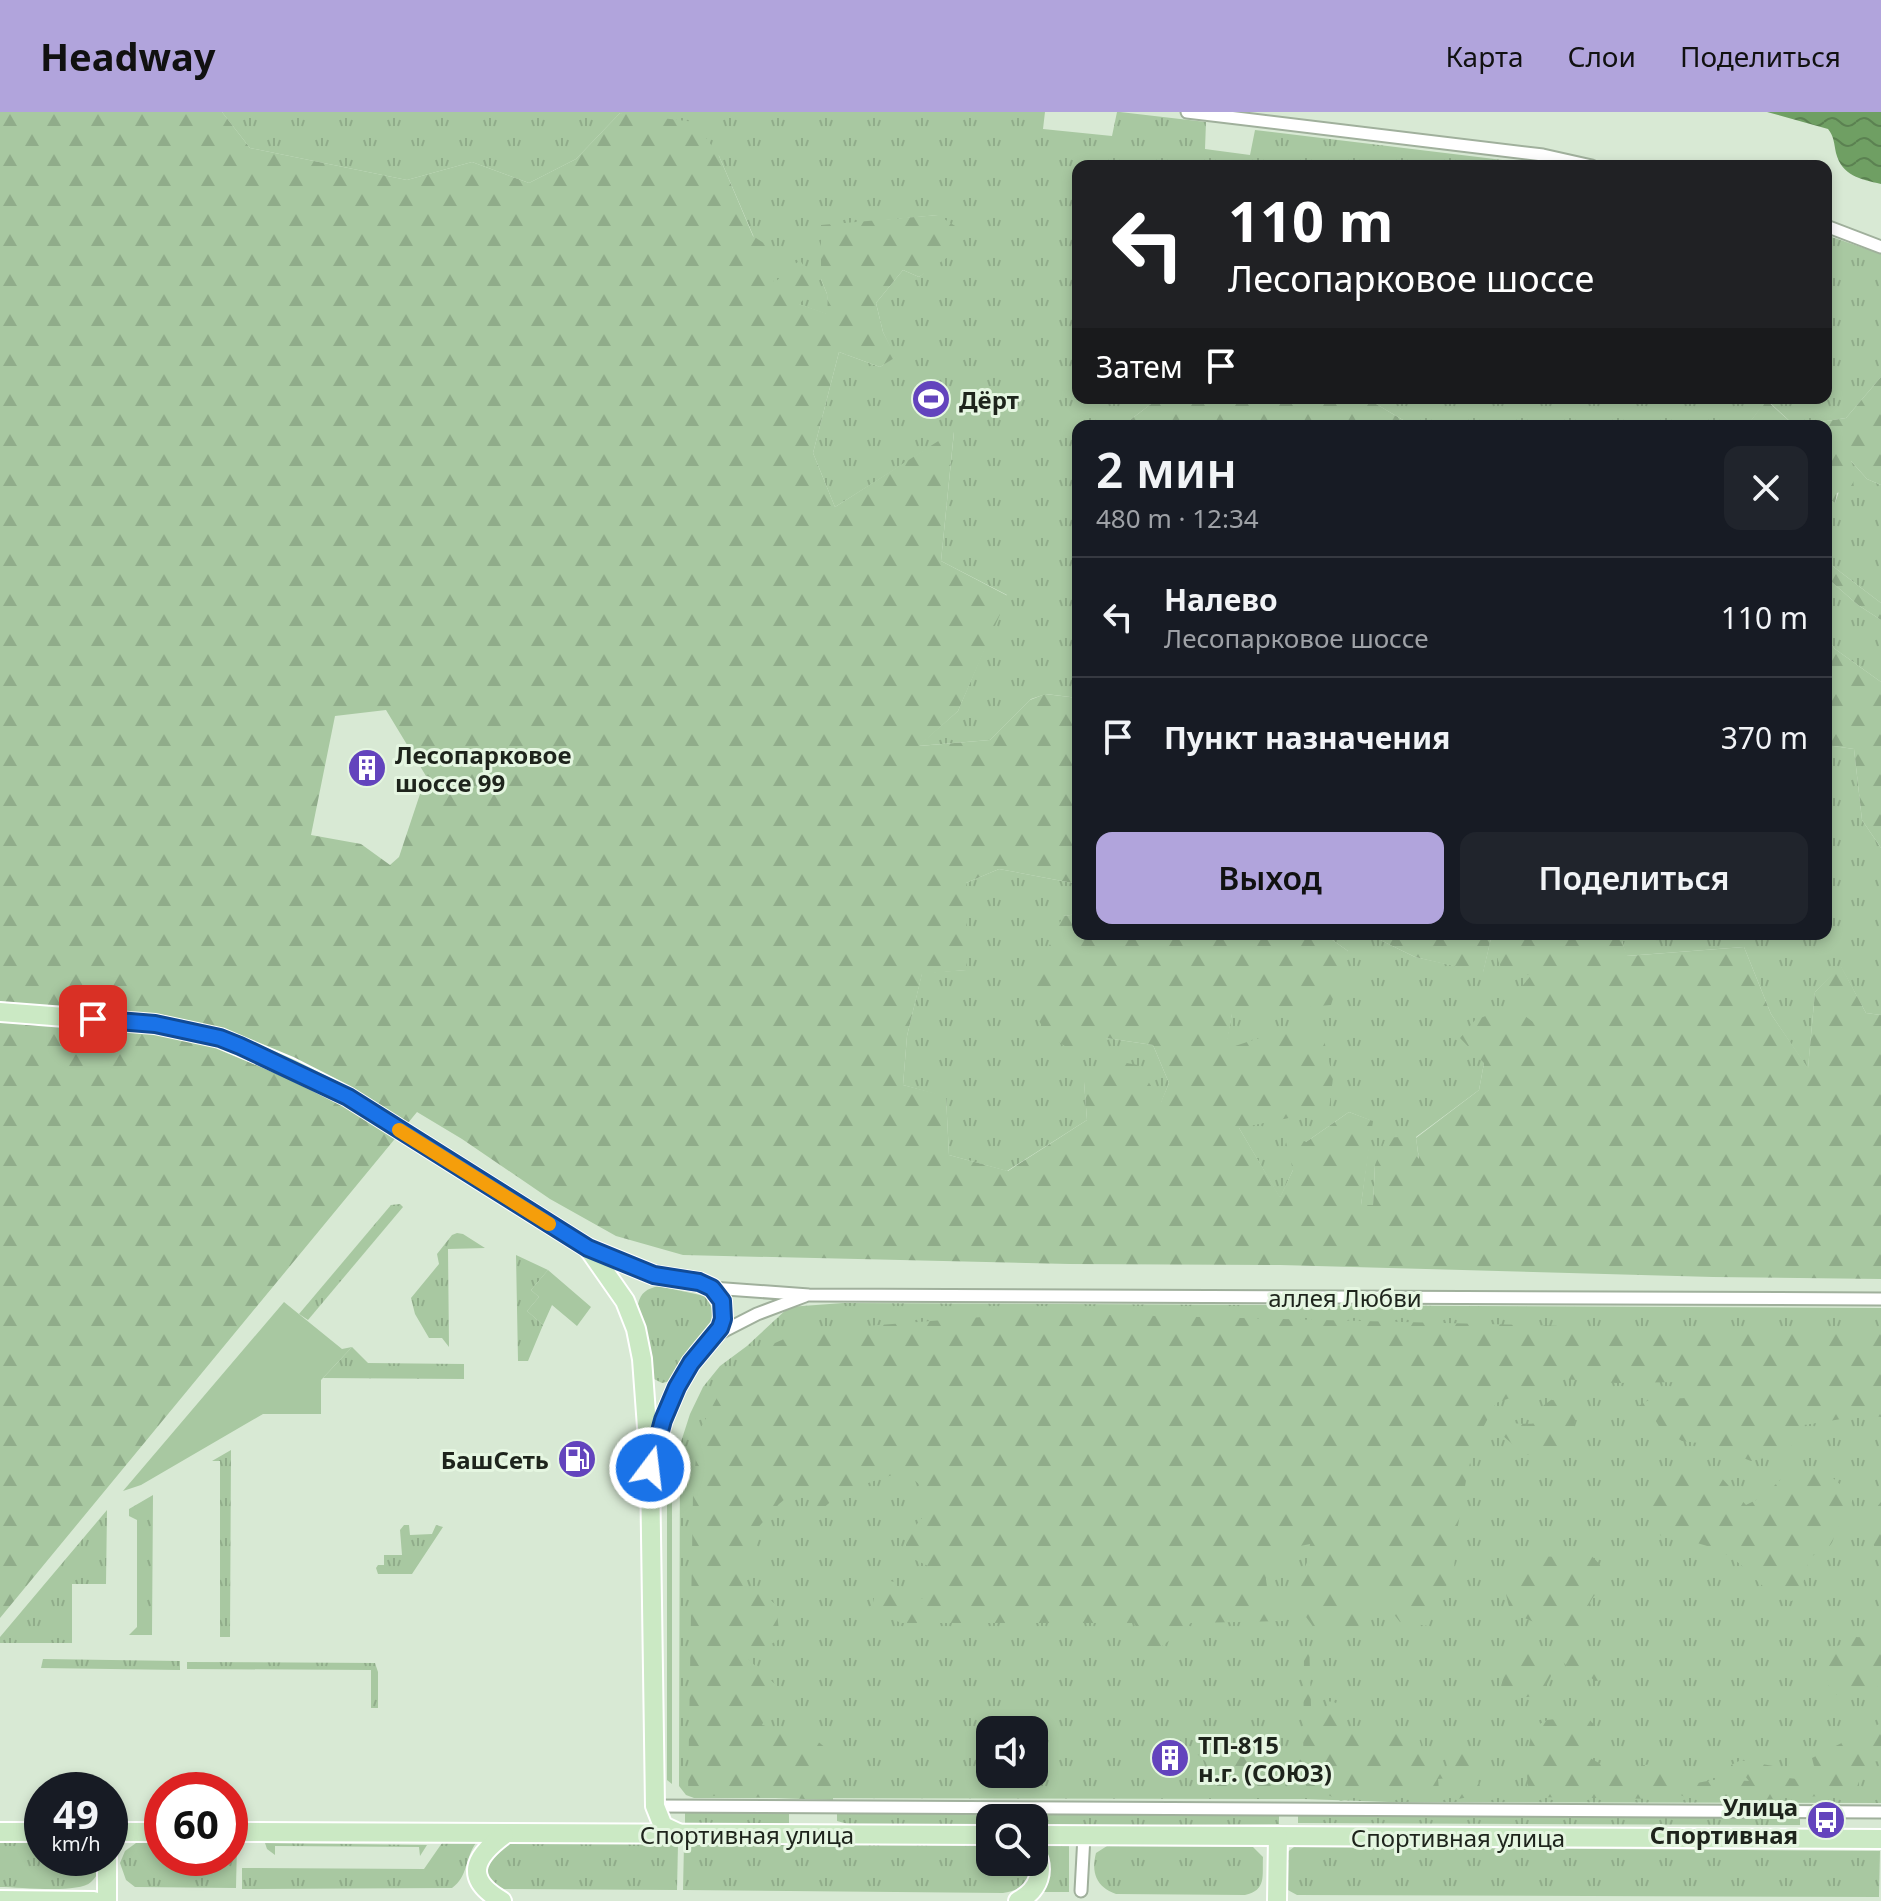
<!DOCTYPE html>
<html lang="ru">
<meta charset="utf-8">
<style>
body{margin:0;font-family:"Noto Sans",sans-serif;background:#20242c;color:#f1f3f6;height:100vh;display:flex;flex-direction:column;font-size:30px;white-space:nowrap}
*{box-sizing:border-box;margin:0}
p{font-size:26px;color:#9ea1a6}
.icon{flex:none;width:44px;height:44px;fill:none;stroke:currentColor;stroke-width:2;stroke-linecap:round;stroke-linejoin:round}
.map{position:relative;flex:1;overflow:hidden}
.details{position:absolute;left:1072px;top:308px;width:760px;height:520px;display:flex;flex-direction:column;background:#171b24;border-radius:16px;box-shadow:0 4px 12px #0003}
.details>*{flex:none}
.banner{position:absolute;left:1072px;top:48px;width:760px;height:244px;border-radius:16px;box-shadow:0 4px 12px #0003;background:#202124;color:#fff;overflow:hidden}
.buttons{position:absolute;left:976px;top:1604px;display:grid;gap:16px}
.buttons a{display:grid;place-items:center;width:72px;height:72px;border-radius:16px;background:#171b24;box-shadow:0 4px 12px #0003;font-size:40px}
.speed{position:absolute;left:24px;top:1660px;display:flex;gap:16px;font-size:40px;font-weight:700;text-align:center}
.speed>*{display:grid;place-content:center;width:104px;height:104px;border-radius:50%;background:#171b24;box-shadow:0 4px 12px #0003;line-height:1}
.speed small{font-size:20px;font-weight:400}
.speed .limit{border:12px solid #d22;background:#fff;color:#111}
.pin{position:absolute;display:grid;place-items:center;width:68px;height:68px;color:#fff;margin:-34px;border-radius:16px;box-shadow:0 4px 12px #0006}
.me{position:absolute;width:88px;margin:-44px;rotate:15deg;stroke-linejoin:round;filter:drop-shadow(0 0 6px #0008)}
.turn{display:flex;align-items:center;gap:28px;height:168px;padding:0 24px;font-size:36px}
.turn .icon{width:104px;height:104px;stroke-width:2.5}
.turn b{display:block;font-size:56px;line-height:68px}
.then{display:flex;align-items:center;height:76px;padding:0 24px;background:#0003;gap:16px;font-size:30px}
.round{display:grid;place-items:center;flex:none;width:84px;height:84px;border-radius:16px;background:#20242c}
.head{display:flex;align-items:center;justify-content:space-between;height:136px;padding:0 24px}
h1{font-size:48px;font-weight:600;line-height:60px}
.action{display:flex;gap:16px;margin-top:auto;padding:16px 24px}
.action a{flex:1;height:92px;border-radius:16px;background:#b1a4dc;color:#111;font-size:32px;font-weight:600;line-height:92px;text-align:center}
.action a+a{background:#20242c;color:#f1f3f6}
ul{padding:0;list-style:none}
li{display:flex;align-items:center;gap:24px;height:120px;padding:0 24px;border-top:2px solid #363941}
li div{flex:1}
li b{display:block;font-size:30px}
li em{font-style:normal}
header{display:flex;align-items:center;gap:48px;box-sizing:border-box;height:112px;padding:0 40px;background:#b1a4dc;color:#111}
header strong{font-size:38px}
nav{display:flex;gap:44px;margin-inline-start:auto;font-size:28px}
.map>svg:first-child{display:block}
.grass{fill:url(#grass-tufts);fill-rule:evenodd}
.forest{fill:url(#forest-firs);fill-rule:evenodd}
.park{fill:#a8c8a1}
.water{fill:url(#water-waves)}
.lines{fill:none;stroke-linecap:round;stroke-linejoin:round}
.minor-casing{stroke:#a0b09c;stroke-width:15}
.primary-casing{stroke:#fff;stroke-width:22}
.minor{stroke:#fff;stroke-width:11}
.primary{stroke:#cbe9c4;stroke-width:18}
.route-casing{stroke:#114b97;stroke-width:20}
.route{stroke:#1a73e8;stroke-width:14}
.slow{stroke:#f59e0b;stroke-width:14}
.labels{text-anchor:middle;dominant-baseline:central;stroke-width:6;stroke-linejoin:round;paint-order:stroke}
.poi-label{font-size:24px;font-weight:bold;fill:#1e241c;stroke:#e5f6e1;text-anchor:start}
.street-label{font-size:24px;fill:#1e241c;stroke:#e5f6e1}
</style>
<header>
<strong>Headway</strong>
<nav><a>Карта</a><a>Слои</a><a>Поделиться</a></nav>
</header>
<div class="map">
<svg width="1881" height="1789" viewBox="0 0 1881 1789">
<defs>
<pattern id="grass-tufts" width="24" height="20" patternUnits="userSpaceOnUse" patternTransform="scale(2)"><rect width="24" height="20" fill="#a8c8a1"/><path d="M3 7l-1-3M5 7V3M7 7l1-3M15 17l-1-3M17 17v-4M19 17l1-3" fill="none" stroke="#90ac8a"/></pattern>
<pattern id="forest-firs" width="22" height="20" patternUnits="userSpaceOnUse" patternTransform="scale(2)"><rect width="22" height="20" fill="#a8c8a1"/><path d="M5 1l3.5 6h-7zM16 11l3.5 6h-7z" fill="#90ac8a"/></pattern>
<pattern id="water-waves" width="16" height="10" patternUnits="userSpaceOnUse" patternTransform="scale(2)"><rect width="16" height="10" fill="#6f9f63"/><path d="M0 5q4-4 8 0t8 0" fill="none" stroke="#5b8151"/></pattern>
</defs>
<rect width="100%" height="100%" fill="#d8e9d4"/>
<g class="grass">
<path d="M222 0H1045L1043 17 1112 24 1117 0H1120L1206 10 1205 37 1250 43 1255 18 1511 49 1510 54H1078V286H1159L1130 308 1131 314H1078V586L1046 582 1031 587 990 628 918 634 958 599 1007 483 941 449 954 320 835 395 813 341 839 240 880 255 895 245 883 220 876 191 903 158 919 165 936 151 938 103 886 108 821 167 827 182 829 203 798 192 800 149 774 172 719 44 620 1 576 47 529 71 472 50 407 68 250 36Z"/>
<path d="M1826 123 1881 142V265L1846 306 1795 314 1767 288 1747 314H1426L1408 311 1366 286H1826Z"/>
<path d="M1850 348 1867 367 1881 373V491L1826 449V385L1835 391Z"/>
<path d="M1826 465 1858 493 1881 508V570L1835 537 1826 525Z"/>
<path d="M1826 633 1854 637 1862 708 1881 736V903L1866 901 1841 855 1815 880 1808 957 1771 902 1744 835 1626 844 1622 828H1662L1679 822H1826Z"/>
<path d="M999 757 1078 772V802L1063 804 1106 926 1153 933 1169 971 1161 991 1084 970 1087 1008 1007 1059 949 1043 946 985 903 973 907 924 922 861 966 858V771Z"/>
<path d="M1324 822H1368L1415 845 1483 860 1492 822H1503L1501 825 1534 860 1540 916 1484 951 1479 978 1416 1025 1419 1049 1375 1053 1373 1093H1361L1372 1009 1349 1000 1306 1030 1280 1086 1239 1016 1225 938 1232 901 1348 839Z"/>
<path d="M400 1092 403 1095 308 1208 299 1202 391 1093Z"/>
<path d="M457 1121 463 1122 485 1136 448 1137 449 1235 442 1226H429L415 1202 411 1186 439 1152 437 1142 452 1123Z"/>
<path d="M516 1143 548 1158 531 1178 539 1185 527 1199 543 1213 528 1249H518Z"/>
<path d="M658 1174 705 1184 713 1198 711 1209 689 1236 671 1269 662 1271 654 1267 652 1243 638 1192C641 1180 647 1177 658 1174Z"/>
<path d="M843 1191 1881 1196V1691L1389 1690 1304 1687 694 1686 686 1683 679 1674 680 1333 690 1302 703 1275 720 1254 747 1234 789 1195ZM990 1618H1034V1662H990Z"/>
<path d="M352 1235 368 1251 464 1252V1267L323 1266Z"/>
<path d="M231 1338 230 1525H220V1349H212Z"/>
<path d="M667 1359H672V1672L667 1668Z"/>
<path d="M153 1383 152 1523H129L137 1515V1408L129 1404V1397Z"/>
<path d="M107 1398 106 1472H72V1531H0V1525Z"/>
<path d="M404 1413H409L410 1423 432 1422 436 1413 443 1415 412 1462H378L376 1456 378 1453H384V1443H402L400 1418Z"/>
<path d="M43 1547 180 1549V1558L41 1556Z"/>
<path d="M187 1550 375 1551 378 1560V1596H371V1558L187 1557Z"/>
<path d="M685 1698 789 1699V1711L772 1714 685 1713Z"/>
<path d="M837 1699 1279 1700V1712L1034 1714V1706H990V1714H855L837 1709Z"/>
<path d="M1298 1701 1800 1703V1713L1298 1711Z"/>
<path d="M0 1729H42V1746H99C99 1756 99 1763 91 1770 78 1782 20 1775 0 1775Z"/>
<path d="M136 1731H162V1746H230V1731H237L236 1776 135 1775 126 1768 120 1751 125 1739Z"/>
<path d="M265 1731 427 1733 420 1744 419 1735 275 1734V1743L267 1737Z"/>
<path d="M442 1731H476C465 1746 468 1765 452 1776L242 1777V1756L424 1757Z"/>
<path d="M505 1732H678L677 1778 504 1777C491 1772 486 1765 485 1752Z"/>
<path d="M684 1732H990V1750H1029C1032 1769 1021 1779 1003 1781L683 1778Z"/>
<path d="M1044 1734H1069V1780H1042L1050 1760Z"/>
<path d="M1107 1734 1253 1735 1263 1745C1262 1764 1267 1778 1245 1783L1116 1782C1096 1775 1091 1760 1096 1741Z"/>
<path d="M1294 1735 1880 1739 1879 1785 1297 1783 1286 1777 1285 1742Z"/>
</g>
<g class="forest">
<path d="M0 0H222L250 36 407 68 472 50 529 71 576 47 620 1 695 10 719 44 753 124 768 134 774 171 800 148 817 175 799 192 828 202 827 182 821 167V113L938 103 963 119 961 136 919 165 903 158 876 191 883 220 896 245 880 255 839 240 813 341 835 395 954 319 941 449 1008 484 958 599 919 634 990 628 1030 588 1045 582 1078 586V772L999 757 966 771V858L922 862 907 924 903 973 946 984 949 1043 1008 1059 1087 1008 1084 970 1109 948 1138 953 1161 990 1169 971 1153 933 1106 926 1081 945 1047 922 1025 886 1063 804 1078 802V822H1324L1348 839 1331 893 1232 902 1226 937 1295 914 1323 924 1333 966 1329 998 1239 1016 1280 1085 1293 1058 1283 1018 1306 1030 1349 1000 1373 1009 1361 1093H1373L1375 1053 1386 1026 1399 1025 1419 1047 1416 1026 1479 978 1484 951 1460 926 1475 908 1512 894 1537 913 1515 883 1533 861 1510 869C1497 851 1492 842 1503 822H1679L1662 828 1622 829 1627 844 1744 835 1771 902 1808 956 1815 880 1841 854 1866 901 1881 903V1167L1713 1165 1280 1153 1069 1152 683 1143 616 1124 550 1087 462 1027 417 1000 0 1506ZM386 598 426 664 399 745 390 753 361 732 311 723 335 604Z"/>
<path d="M1881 265V373L1867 367 1851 349 1854 376 1837 381 1835 391 1826 385V314H1795L1846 306Z"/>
<path d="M1159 286H1366L1408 311 1426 314H1131L1130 308Z"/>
<path d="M1766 288 1795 314H1747Z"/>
<path d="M1826 449 1881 491V508L1858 493 1826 465Z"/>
<path d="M1826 525 1835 537 1881 570V736L1862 708 1854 637 1826 633Z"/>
<path d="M1368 822H1492L1483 861 1415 845Z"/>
<path d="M1035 1201 1643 1216 1881 1217V1305L1866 1303 1804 1313 1787 1341 1751 1349 1707 1332 1682 1329 1660 1316 1654 1306 1624 1302 1649 1288 1704 1285 1701 1275 1682 1270 1616 1271 1563 1267 1496 1291 1475 1331 1467 1363 1457 1419 1454 1457 1428 1514 1400 1510 1375 1478 1366 1481 1358 1517 1317 1520 1301 1498 1293 1482 1308 1448 1310 1432 1291 1436 1267 1435C1264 1467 1264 1484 1286 1509L1191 1511 1151 1543 1134 1511H902L871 1500 878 1467 895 1470V1488L925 1486 928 1454 905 1443 907 1424 937 1388 904 1359C874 1370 834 1378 816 1405L810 1386 798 1376 779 1392 754 1420 758 1441 744 1450 743 1481 757 1476 776 1493 780 1527 747 1546 779 1576 762 1613 809 1622 833 1642V1688L688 1683 693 1381 698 1321 719 1282 746 1244 802 1219Z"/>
<path d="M1551 1288H1572L1586 1299 1575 1308 1572 1331 1539 1342 1525 1343 1502 1323 1506 1313C1519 1309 1529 1315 1542 1309L1540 1296Z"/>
<path d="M1691 1356 1719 1363 1746 1393 1764 1384 1782 1366 1807 1357 1833 1366 1853 1384 1847 1414 1837 1415 1833 1419C1837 1436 1821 1438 1809 1446L1801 1480 1792 1489C1765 1485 1754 1461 1732 1446 1713 1433 1684 1427 1661 1424L1640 1393 1644 1377 1669 1361Z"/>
<path d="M1881 1390V1440L1875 1437 1866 1408Z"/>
<path d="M1587 1440C1598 1449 1612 1463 1600 1477 1598 1481 1594 1483 1592 1487 1586 1497 1585 1506 1578 1516 1552 1517 1532 1512 1510 1498 1504 1476 1499 1461 1525 1455L1528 1444 1566 1445Z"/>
<path d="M1854 1525 1881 1526V1575L1872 1574 1844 1587 1834 1581 1826 1570 1833 1559 1816 1541 1843 1532Z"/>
<path d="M1309 1527 1311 1594 1319 1608 1327 1603 1329 1596 1326 1589 1334 1590 1344 1596V1603L1337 1612 1346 1618C1368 1609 1365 1617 1383 1620 1392 1622 1406 1617 1416 1616L1425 1647 1434 1649 1440 1656 1447 1655 1446 1636 1454 1627 1474 1658 1484 1686 1479 1688 1474 1684 1458 1687 1451 1685 1456 1676 1448 1666 1438 1667 1439 1678 1434 1684 1414 1679 1406 1684C1383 1679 1363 1682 1341 1689L1326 1682 1324 1677 1307 1676 1303 1665 1304 1542Z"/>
<path d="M1520 1537 1527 1540H1564L1597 1545 1602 1568 1595 1569 1589 1564 1581 1572 1574 1573 1568 1566V1555L1562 1549 1555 1556 1543 1580 1528 1585H1503C1499 1567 1508 1551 1520 1537Z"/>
<path d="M1577 1605H1587L1599 1618 1596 1623 1583 1621 1578 1627 1585 1643 1604 1654 1608 1665 1616 1660 1620 1652H1623L1629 1659 1624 1667 1634 1668 1642 1664 1639 1655C1657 1646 1675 1664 1691 1672L1719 1667 1749 1669 1745 1664 1731 1658V1653L1739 1649 1759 1648 1762 1652 1773 1654 1780 1665 1797 1667 1795 1661 1788 1654 1790 1645 1804 1654H1814L1812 1646 1881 1611V1649L1867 1650 1854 1682 1755 1688 1703 1683 1688 1686 1670 1679 1664 1687 1531 1685C1524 1668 1527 1633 1534 1615L1547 1608Z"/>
<path d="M1202 1630C1214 1630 1220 1638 1231 1642 1236 1644 1243 1642 1249 1642 1272 1642 1284 1655 1284 1677L1225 1680 1217 1674 1219 1663 1209 1656 1205 1649 1196 1641V1632Z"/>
</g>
<g class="park">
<path d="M548 1158 591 1195 577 1214 552 1193 543 1213 527 1199 539 1185 531 1178Z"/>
<path d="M284 1190 342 1237 352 1235 321 1268V1302H263L141 1373 123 1379Z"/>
</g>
<path class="water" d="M1767 0H1881V72C1860 67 1842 64 1836 41 1834 32 1834 24 1828 17Z"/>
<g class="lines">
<defs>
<g id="minor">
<path d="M1187 0 1543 43 1592 54"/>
<path d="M1826 114 1881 135"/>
<path d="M712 1176 809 1183 1881 1187"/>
<path d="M718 1222 757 1202 805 1184"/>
<path d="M655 1694 1881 1700"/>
<path d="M1081 1779 1084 1724"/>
</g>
<g id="primary">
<path d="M0 900 155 912 220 926 291 956 348 985 588 1136 654 1163 699 1170 712 1176 722 1189 723 1207 720 1216 691 1251 677 1275 663 1308 650 1356"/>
<path d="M588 1136 625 1189 636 1217 642 1247 650 1356 655 1694 663 1714 680 1722"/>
<path d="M0 1720H42"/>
<path d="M110 1720H162"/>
<path d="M230 1720 990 1723"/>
<path d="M1034 1723 1881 1727"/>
<path d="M0 1788 94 1789"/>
<path d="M107 1789V1746"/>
<path d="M502 1789C464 1767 473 1746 504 1723"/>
<path d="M1018 1789C1039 1778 1046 1758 1034 1738"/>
<path d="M1277 1789 1278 1724"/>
</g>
</defs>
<use href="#minor" class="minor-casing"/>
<use href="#primary" class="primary-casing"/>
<use href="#minor" class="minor"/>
<use href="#primary" class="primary"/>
</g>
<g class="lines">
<defs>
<path id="route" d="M93 907 155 912 220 926 240 934 348 985 588 1136 654 1163 699 1170 712 1176 722 1189 723 1207 720 1216 691 1251 677 1275 663 1308 650 1356"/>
</defs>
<use href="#route" class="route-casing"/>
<use href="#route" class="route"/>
<path class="slow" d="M399 1018 549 1112"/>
</g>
<defs>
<symbol id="stadium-disc" viewBox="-11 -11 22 22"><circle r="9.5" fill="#6344bd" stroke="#e5f6e1"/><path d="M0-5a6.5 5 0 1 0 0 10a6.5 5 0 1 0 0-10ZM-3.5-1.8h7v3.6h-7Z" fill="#fff"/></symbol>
<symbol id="building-disc" viewBox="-11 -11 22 22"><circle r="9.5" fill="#6344bd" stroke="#e5f6e1"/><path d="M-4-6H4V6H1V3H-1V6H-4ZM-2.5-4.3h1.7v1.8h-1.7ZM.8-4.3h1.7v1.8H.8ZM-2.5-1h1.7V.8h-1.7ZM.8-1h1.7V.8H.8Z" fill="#fff"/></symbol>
<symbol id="fuel-disc" viewBox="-11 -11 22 22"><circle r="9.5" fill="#6344bd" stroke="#e5f6e1"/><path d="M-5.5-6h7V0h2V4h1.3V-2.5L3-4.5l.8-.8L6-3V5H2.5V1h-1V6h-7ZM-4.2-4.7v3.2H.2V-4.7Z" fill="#fff"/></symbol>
<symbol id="bus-disc" viewBox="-11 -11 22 22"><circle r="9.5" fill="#6344bd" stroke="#e5f6e1"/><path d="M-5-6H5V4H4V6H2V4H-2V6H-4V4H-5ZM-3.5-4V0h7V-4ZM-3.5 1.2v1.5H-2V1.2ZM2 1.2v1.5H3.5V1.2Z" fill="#fff"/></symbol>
</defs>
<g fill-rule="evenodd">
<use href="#stadium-disc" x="909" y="265" width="44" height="44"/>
<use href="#building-disc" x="345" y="634" width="44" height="44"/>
<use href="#fuel-disc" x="555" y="1325" width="44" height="44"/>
<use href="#building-disc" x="1148" y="1624" width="44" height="44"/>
<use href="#bus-disc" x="1804" y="1686" width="44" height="44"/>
</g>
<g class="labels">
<g class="poi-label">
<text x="959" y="287">Дёрт</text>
<text x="395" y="642">Лесопарковое<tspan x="395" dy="28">шоссе 99</tspan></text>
<text x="549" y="1347" text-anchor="end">БашСеть</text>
<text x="1198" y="1632">ТП-815<tspan x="1198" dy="28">н.г. (СОЮЗ)</tspan></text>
<text x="1798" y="1694" text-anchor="end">Улица<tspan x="1798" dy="28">Спортивная</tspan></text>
</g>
<g class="street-label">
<text x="1345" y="1185">аллея Любви</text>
<text x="747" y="1722">Спортивная улица</text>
<text x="1458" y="1725">Спортивная улица</text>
</g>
</g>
</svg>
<div class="buttons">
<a><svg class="icon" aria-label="sound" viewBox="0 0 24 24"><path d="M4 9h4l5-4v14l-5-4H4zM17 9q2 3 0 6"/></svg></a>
<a><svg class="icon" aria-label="search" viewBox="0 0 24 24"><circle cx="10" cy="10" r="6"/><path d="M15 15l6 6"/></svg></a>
</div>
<div class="speed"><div>49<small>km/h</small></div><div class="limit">60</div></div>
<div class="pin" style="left:93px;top:907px;background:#d93025"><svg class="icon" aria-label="arrive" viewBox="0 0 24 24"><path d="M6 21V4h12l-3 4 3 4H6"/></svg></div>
<svg class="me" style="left:650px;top:1356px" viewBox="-20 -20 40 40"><circle r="17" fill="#1a73e8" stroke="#fff" stroke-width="3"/><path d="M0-11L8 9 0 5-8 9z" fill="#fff"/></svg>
<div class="banner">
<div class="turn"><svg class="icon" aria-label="left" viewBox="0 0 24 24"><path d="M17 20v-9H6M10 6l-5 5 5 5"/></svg><div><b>110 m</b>Лесопарковое шоссе</div></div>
<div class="then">Затем<svg class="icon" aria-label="arrive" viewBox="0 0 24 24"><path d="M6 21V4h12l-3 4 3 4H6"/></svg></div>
</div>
<section class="details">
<div class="head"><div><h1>2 мин</h1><p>480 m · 12:34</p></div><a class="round"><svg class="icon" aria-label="close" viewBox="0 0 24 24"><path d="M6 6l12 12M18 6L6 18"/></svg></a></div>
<ul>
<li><svg class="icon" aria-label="left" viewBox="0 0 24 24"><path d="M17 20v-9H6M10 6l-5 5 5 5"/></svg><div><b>Налево</b><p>Лесопарковое шоссе</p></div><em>110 m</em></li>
<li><svg class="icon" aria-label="arrive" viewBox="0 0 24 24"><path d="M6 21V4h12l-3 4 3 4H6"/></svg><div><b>Пункт назначения</b></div><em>370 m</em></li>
</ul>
<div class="action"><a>Выход</a><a>Поделиться</a></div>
</section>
</div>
